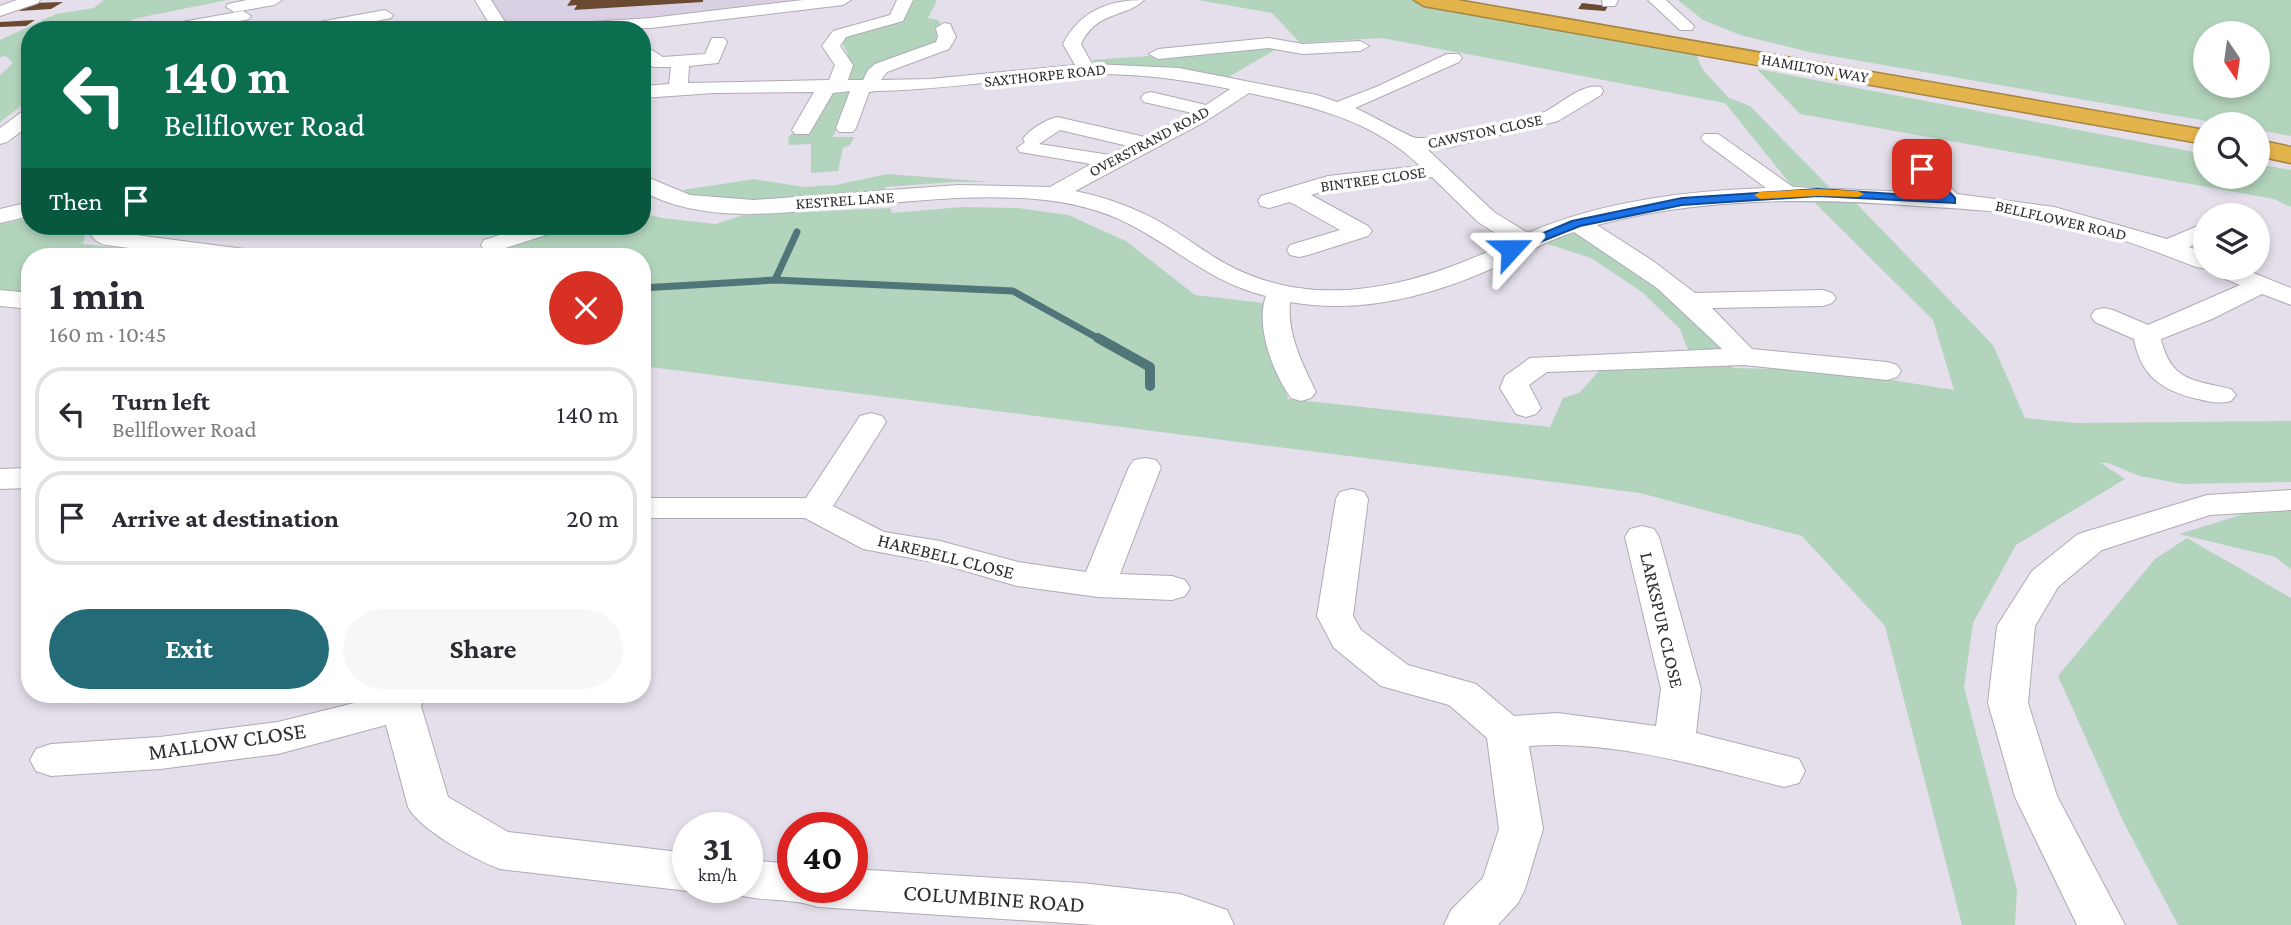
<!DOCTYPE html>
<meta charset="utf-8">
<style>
body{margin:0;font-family:"Crimson Pro",serif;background:#f7f7f7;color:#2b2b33;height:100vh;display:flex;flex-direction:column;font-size:26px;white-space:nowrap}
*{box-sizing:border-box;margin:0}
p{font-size:23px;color:#7c7c81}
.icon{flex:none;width:38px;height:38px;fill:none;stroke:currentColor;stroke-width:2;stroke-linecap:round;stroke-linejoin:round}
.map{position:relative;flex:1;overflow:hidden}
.drawer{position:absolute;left:21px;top:248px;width:630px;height:455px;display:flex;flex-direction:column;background:#fff;border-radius:28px;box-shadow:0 4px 10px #0003}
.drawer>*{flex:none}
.guide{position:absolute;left:21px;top:21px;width:630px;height:214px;border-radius:28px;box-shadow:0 4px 10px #0003;background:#0b6e4f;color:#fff;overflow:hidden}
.needle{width:46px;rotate:167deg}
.controls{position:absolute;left:2193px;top:21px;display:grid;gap:14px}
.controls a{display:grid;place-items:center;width:77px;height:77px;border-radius:50%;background:#fff;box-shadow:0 4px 10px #0003;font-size:35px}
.speed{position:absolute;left:672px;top:812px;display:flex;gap:14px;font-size:35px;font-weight:700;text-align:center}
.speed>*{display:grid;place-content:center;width:91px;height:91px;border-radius:50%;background:#fff;box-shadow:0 4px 10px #0003;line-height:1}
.speed small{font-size:18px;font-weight:400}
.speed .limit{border:10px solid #d22;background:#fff;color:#111}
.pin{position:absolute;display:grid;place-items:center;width:60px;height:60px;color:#fff;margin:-30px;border-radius:14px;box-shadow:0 4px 10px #0006}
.me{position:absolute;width:77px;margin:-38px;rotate:66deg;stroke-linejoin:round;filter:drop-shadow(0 0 5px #0008)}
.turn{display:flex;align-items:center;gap:24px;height:147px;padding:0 28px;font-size:32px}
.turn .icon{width:91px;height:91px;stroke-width:2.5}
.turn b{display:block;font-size:49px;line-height:60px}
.then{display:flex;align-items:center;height:66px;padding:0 28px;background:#0003;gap:14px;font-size:26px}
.round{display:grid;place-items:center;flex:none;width:74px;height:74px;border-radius:37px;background:#f7f7f7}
.summary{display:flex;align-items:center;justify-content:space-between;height:119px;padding:0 28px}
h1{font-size:42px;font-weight:700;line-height:52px}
.primary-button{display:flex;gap:14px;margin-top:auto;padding:14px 28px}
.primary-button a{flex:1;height:80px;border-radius:42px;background:#236c77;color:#fff;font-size:28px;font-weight:700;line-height:80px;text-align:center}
.primary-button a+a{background:#f7f7f7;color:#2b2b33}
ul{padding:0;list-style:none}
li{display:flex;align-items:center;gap:21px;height:94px;margin:0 14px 10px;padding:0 14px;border:4px solid #e1e1e2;border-radius:28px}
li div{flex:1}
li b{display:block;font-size:26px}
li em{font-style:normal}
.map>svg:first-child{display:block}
.built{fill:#d9d1e3}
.green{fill:#b2d4bc;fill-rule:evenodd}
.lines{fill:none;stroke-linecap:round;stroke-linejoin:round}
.stream-far1{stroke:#51767a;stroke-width:7}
.stream{stroke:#51767a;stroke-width:10}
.building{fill:#6b4a32}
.minor-casing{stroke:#afaab4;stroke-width:2}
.highway-casing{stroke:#a48542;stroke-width:3}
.minor{fill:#fff;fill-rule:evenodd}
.highway{fill:#e3b44b;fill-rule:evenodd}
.route{fill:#1a73e8;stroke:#114b97;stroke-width:2}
.slow{fill:#f59e0b}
.labels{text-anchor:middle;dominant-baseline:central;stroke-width:7;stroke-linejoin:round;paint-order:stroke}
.far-street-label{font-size:16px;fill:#2f2d31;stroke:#fff}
.street-label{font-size:19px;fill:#2f2d31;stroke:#fff}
.near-street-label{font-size:23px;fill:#2f2d31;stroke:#fff}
</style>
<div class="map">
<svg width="2291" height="925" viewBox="0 0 2291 925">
<rect width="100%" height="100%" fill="#e4dfea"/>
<path class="built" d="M483 0H845L516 30H502Z"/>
<g class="green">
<path d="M104 0H227L133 19 116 30H30V99L0 122V75L13 63 6 56 0 57V40L56 14 94 8Z"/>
<path d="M909 0H937L928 18 938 20 942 26 934 29 938 33V41L866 82 834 83 848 55 840 37 898 21Z"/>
<path d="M1198 0H1426L1692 46 1703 70 1729 98 1750 106 1829 187 1792 186 1725 103 1382 38 1300 43 1272 13Z"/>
<path d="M1678 0H2291V136L2258 130V124H2224L1814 53 1740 35 1703 20ZM2205 33H2258V86H2205Z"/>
<path d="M1280 47 1225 79 1102 65 1095 64 1092 60Z"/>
<path d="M1757 69 2205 154V177H2258V164L2291 170V207L2274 199 1800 114Z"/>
<path d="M852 92 833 137H854L850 145 843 148 838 171 811 173V144L789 145 788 137 793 133H807L829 93Z"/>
<path d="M887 174 992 182H952L885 187V192L762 201 693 198 683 190 754 179 803 187 836 185Z"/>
<path d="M1813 201H1854L1993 345 2025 418 2075 423 2291 421V482L2182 484 2140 476 2108 463H2101L2125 479 2016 545 1973 623 1964 687 2017 890 2015 925H1962L1885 626 1802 536 1640 493 642 366V257H476L527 238 570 226H642V213L662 218 716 224 743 215 890 208 892 213 962 207 1018 208 1068 215 1126 241 1195 295 1264 303 1288 399 1550 427 1563 398 1579 393 1599 371 1691 358 1680 329 1642 292 1591 258 1529 238 1576 223 1739 351 1730 363 1733 368 1829 370 1954 390 1933 320Z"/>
<path d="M30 218V226H87L83 244 199 257H30V296L0 293V224Z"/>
<path d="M2291 509V569L2275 557 2179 534 2250 512Z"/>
<path d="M2187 538 2291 598V925H2178L2124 823 2058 676 2155 559Z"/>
</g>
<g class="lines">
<g class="stream-far1">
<path d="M775 280 797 232"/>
<path d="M642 288 775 280 1013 291 1101 340"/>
</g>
<path class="stream" d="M1098 338 1150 367V386"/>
</g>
<g class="building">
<path d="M571 0H703V2L574 10 577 5 567 6Z"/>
<path d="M63 2 51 9 19 11 31 3Z"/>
<path d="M1582 3 1608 6 1605 11 1578 9Z"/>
<path d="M35 20 26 26 0 27V22Z"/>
</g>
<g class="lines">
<defs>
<g id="minor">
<path d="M17 0H40L38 3 0 16V6Z"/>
<path d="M247 0H282L274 5 234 12 226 7 228 4Z"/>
<path d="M475 0H491L510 30H493Z"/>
<path d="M803 0H851L843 5 651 28 542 30 550 25 651 18Z"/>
<path d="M897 0H913L903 21 846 37 840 46 853 65 848 80H863L868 70 875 64 936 42 938 37 936 28 944 23 950 24 956 37 949 49 887 72 881 80 930 79 1075 65 1063 44C1080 11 1108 0 1144 0 1126 18 1097 10 1081 44L1092 64 1179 68 1317 95 1337 102 1376 87 1447 54H1459L1462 58 1459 62 1355 108C1368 113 1410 138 1417 138 1438 139 1531 120 1548 110 1563 102 1583 83 1601 87L1603 91 1601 95 1558 121 1451 147 1428 150 1494 212 1528 233C1601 201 1686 191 1766 188L1704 142 1701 138 1704 134H1718L1793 187 1931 193 1897 153 1900 149H1914L1957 194 2054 207 2167 239 2205 223V239L2189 247 2205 253V268H2241L2291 288V305L2262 294 2212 319 2161 339C2171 382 2194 380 2231 389L2236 395 2231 401C2219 404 2210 402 2198 399 2163 391 2141 377 2134 339L2095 322 2091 316 2095 310 2104 308 2113 310 2148 325 2240 285 2211 273 2208 269 2196 267C2150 249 2104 232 2055 221 2010 211 1964 209 1918 206 1811 198 1702 197 1597 225L1653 261 1695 293 1823 290 1832 293 1836 298 1832 303 1823 306 1712 308 1752 349 1887 362 1897 365 1901 371 1897 377 1887 380 1744 365 1547 372 1529 385 1541 408 1536 414 1526 417 1516 414 1500 388 1505 376 1530 358 1722 349 1657 288 1574 232C1548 240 1525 254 1500 265 1435 295 1362 315 1290 302 1287 334 1302 363 1316 392L1311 398 1301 401 1291 398C1273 373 1255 326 1266 296 1212 283 1179 250 1131 225 1101 209 1069 202 1035 199 975 194 915 201 855 206 785 212 707 226 642 191V175L690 195 754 200 958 185 1050 187 1091 164 1020 152 1017 148 1025 142 1023 139C1030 129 1045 120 1057 117L1145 137 1192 113 1144 102 1141 98 1144 94 1151 92 1206 105 1230 89C1183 79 1134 73 1086 74 1015 77 947 90 876 91L869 92 856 128 853 132H839L836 128 850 91 833 93 809 134H795L792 130 814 92 714 93 642 98V86L669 84 671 67H653L642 58V44L663 57 705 54 712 38H724L727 42 718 63 689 66 688 83 829 80 835 65 822 46 833 31 890 15ZM1249 93C1311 106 1373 120 1420 166L1328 176 1261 196 1258 201 1261 206 1269 208 1290 202 1340 230 1290 245 1287 250 1290 255 1299 257 1308 255 1368 236 1372 231 1368 226 1311 195 1330 189 1432 177 1478 222 1509 242C1421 284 1320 314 1228 265 1204 252 1183 235 1160 222 1133 207 1105 197 1075 191L1206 121ZM1060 130 1128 146 1110 155 1039 144Z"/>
<path d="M1602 0H1618L1615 6H1603Z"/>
<path d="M1648 0H1666L1694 26 1692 30H1680Z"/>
<path d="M385 10 393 15 391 18 332 30H295L303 25Z"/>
<path d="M243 11 251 16 249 19 195 30H158L166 25Z"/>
<path d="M1269 38 1303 44 1360 41 1369 46 1360 51 1303 54 1269 48 1158 59 1149 54 1158 49Z"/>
<path d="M30 109V125L7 142 0 144V128L23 111Z"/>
<path d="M30 202V216L0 223V209Z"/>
<path d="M91 226H115L113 232 252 250 261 252 264 257H198L106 245C97 243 94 239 88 231Z"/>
<path d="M527 226H562L558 231 493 252 484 250 481 245 484 240Z"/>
<path d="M0 290 30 293V309L0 306Z"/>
<path d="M871 413 882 416 886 422 833 506 884 532 940 541 1018 562 1086 572 1129 467 1134 460 1145 458 1156 460 1161 467 1120 574 1172 576 1185 580 1190 588 1185 596 1172 600 1098 597 1017 586 938 563 863 549 805 518H642V498H806L860 416Z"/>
<path d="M30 468V488L0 489V469Z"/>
<path d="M1352 489 1364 492 1368 499 1353 616 1361 630 1408 665 1476 684 1514 716 1558 713 1656 726 1661 689 1625 537 1630 529 1642 526 1654 529 1659 537 1701 689 1696 733 1799 759 1805 771 1799 783 1784 787C1705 767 1611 739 1529 746L1543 829 1525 889 1518 903 1498 925H1444L1451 910 1483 878 1499 829 1487 738 1449 705 1381 686 1334 648 1317 616 1336 499 1340 492Z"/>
<path d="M2291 490V510L2210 515 2102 550 2058 587 2035 626 2028 703 2057 796 2125 925H2077L2015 797 1988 703 1997 626 2032 571 2078 534 2207 495Z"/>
<path d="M386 695H426L421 706 448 797 508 832 688 853V887H699L688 891 500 869C475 860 420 830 408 807L386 725 278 754 160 769 51 776 36 771 30 760 36 749 51 744 160 737 278 722Z"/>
<path d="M747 860 793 864V887H852V869L1081 883 1180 894 1227 910 1234 925H1096L818 907C791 897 761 903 731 893L728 887H747Z"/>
</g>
<g id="highway">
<path d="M1414 0H1457L2205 130V144L1424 6Z"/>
<path d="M2258 140 2291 147V163L2258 156Z"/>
</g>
</defs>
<use href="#minor" class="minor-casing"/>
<use href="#highway" class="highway-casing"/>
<use href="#minor" class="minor"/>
<use href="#highway" class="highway"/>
</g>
<path class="route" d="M1918 167H1926L1955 198V203L1818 196 1682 205 1580 226 1515 252 1505 249 1572 221 1682 198 1818 189 1941 197 1918 172Z"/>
<path class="slow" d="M1818 189 1858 191 1864 194 1858 197 1818 196 1760 199 1754 195 1760 192Z"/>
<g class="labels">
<g class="far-street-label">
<text transform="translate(1815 68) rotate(10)">HAMILTON WAY</text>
<text transform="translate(1045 75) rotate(-6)">SAXTHORPE ROAD</text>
<text transform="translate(1485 131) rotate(-12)">CAWSTON CLOSE</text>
<text transform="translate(1149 141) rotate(-28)">OVERSTRAND ROAD</text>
<text transform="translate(1373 179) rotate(-8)">BINTREE CLOSE</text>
<text transform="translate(845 200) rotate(-4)">KESTREL LANE</text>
<text transform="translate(2061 220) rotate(13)">BELLFLOWER ROAD</text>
</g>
<g class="street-label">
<text transform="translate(946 556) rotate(14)">HAREBELL CLOSE</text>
<text transform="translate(1662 620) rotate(77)">LARKSPUR CLOSE</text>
</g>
<g class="near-street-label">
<text transform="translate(227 741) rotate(-8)">MALLOW CLOSE</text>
<text transform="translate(994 898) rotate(4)">COLUMBINE ROAD</text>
</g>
</g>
</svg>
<div class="controls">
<a><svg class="needle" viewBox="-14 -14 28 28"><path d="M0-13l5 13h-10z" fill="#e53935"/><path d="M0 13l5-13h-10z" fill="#7c7c81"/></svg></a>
<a><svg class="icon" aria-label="search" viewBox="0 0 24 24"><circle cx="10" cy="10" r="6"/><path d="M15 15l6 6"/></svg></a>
<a><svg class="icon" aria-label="layers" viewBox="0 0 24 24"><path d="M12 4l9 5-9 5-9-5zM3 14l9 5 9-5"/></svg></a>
</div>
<div class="speed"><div>31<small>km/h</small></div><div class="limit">40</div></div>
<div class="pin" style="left:1922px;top:169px;background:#d93025"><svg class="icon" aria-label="arrive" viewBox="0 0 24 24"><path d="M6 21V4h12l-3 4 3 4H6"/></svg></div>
<svg class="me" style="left:1511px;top:249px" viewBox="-20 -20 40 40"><path d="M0-17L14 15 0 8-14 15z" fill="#1a73e8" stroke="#fff" stroke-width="4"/></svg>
<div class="guide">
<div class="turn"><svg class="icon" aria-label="left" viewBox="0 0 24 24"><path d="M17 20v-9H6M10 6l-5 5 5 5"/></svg><div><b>140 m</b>Bellflower Road</div></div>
<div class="then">Then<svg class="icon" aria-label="arrive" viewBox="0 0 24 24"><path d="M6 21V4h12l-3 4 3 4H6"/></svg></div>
</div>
<section class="drawer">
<div class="summary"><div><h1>1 min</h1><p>160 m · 10:45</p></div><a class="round" style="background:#d93025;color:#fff"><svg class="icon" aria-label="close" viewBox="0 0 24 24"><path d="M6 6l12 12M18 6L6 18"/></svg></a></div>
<ul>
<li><svg class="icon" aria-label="left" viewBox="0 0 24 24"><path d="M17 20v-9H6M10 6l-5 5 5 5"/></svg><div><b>Turn left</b><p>Bellflower Road</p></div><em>140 m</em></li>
<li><svg class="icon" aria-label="arrive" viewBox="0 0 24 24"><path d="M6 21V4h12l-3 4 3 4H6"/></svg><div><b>Arrive at destination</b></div><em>20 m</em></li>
</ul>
<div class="primary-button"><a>Exit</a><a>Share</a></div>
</section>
</div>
